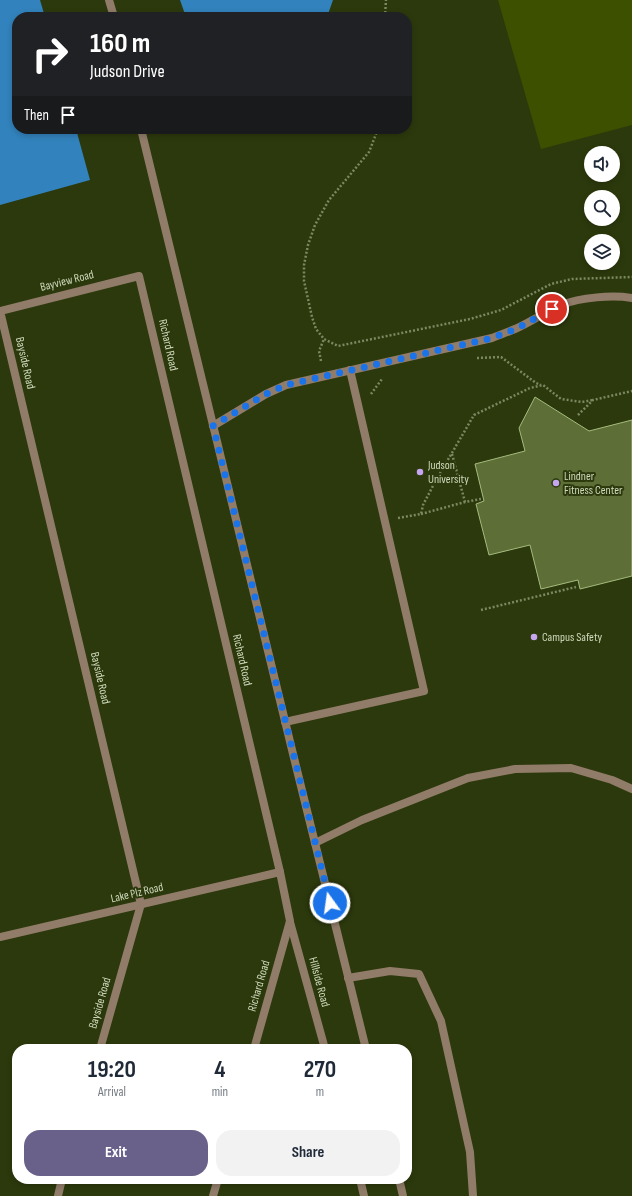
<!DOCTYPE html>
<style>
body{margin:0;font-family:"Sofia Sans Condensed",sans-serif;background:#f2f2f3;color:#1f2937;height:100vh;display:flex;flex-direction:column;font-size:15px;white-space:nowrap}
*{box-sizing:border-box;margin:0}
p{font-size:13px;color:#747a83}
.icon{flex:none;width:22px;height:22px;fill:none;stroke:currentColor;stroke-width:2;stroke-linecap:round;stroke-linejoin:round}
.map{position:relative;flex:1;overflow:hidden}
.sheet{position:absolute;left:12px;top:1044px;width:400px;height:140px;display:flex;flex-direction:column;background:#fff;border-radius:16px;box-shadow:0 2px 6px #0003}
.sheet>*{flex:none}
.guide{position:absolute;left:12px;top:12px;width:400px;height:122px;border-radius:16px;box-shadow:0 2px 6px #0003;background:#202124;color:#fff;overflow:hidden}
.controls{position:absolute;left:584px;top:146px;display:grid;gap:8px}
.controls a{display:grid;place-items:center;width:36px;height:36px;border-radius:50%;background:#fff;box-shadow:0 2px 6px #0003;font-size:20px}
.pin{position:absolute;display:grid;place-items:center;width:34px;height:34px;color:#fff;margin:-17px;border:2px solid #fff;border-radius:50%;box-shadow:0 1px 4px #0007}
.me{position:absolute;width:44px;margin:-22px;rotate:346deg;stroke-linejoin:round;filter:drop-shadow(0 0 3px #0008)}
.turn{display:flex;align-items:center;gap:14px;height:84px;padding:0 12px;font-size:18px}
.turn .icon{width:52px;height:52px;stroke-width:2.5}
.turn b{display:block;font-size:28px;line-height:34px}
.then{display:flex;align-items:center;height:38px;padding:0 12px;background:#0003;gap:8px;font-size:15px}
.eta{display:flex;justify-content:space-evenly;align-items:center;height:68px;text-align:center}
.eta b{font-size:24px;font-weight:700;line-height:28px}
.cta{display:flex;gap:8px;margin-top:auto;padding:8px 12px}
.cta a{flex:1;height:46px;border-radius:16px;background:#6a618a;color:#fff;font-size:16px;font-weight:700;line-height:46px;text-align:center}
.cta a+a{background:#f2f2f3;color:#1f2937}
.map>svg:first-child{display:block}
.green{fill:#3d5000}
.water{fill:#3283bd}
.building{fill:#5d6f36;stroke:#a6bb7f}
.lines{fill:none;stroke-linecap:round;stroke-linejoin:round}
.path{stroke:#7b8862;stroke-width:2.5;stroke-dasharray:2 2;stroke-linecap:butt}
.service{stroke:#917c69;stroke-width:8}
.minor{stroke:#917c69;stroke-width:8}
.route{stroke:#1a73e8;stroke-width:7;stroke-dasharray:0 12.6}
.poi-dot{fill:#c6a6f0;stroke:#2c390c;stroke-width:1.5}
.labels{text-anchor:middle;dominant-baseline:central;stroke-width:4;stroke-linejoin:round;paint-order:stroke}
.street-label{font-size:12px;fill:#cdd9bb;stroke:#2c390c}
.poi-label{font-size:12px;fill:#cdd9bb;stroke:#2c390c;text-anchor:start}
</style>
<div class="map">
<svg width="632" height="1196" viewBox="0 0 632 1196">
<rect width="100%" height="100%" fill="#2c390c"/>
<path class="green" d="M498 0H632V125L541 149Z"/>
<g class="water">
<path d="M0 0H40L45 17H17V129H76L90 180 0 205Z"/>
<path d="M180 0H333L327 17H186Z"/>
</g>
<path class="building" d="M535 397 589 431 632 420V576L580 589 578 580 541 589 530 545 489 555 476 504 484 501 475 464 525 451 519 428Z"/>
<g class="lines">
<g class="path">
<path d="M385 17 386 0"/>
<path d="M378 129 369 152 329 200 315 225 308 245 304 265V281L312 317 316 329 324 339 338 346 470 319 501 310 551 284 572 279 632 277"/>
<path d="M477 358 501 357 536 383 541 385"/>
<path d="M321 361 319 351 324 339"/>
<path d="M371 394 382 379"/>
<path d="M578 415 593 400 632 391"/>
<path d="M452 454 465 502"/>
<path d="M421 514 465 502 481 499"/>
<path d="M398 518 421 514 423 505 435 482 474 415 530 388 543 385 561 399 582 402 593 400"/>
<path d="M481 610 576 587"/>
</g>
<g class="service">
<path d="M213 426 266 394 286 385 492 338C500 335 508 332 515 329 531 322 546 311 562 305 580 297 613 295 632 298"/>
<path d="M285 722 424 691 350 370"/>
<path d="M315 843 362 820 468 778 515 769 571 768 612 780 632 789"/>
<path d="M348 978 390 971 419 974 441 1021 470 1152 473 1196"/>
</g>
<g class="minor">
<path d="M109 0 114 17"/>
<path d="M141 129 294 758 366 1049"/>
<path d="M290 922 325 1049"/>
<path d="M0 937 280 872"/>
<path d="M100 1049 141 904 0 311 139 276 280 872 290 921 254 1049"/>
<path d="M360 1179 364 1196"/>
<path d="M399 1179 403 1196"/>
<path d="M58 1196 62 1179"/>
<path d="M213 1196 218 1179"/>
</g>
</g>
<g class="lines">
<path class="route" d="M330 903 213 426 266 394 286 385 492 338 516 329 552 309"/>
</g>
<g class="poi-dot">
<circle cx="420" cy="472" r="4"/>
<circle cx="556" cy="483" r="4"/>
<circle cx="534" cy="637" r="4"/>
</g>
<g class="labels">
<g class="street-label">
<text transform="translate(67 281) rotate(-14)">Bayview Road</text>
<text transform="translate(168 345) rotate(77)">Richard Road</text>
<text transform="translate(25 363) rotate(77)">Bayside Road</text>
<text transform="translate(242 660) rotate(77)">Richard Road</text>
<text transform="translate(100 678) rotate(77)">Bayside Road</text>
<text transform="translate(137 893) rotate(-13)">Lake Plz Road</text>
<text transform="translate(319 982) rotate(75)">Hillside Road</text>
<text transform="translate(259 986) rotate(-74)">Richard Road</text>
<text transform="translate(100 1003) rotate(-74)">Bayside Road</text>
</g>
<g class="poi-label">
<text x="428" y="465">Judson<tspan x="428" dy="14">University</tspan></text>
<text x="564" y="476">Lindner<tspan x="564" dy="14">Fitness Center</tspan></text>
<text x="542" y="637">Campus Safety</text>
</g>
</g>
</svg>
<div class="controls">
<a><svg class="icon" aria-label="sound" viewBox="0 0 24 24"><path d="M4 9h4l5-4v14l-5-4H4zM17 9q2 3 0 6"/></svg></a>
<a><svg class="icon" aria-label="search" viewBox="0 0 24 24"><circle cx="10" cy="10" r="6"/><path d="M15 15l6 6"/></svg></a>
<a><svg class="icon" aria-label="layers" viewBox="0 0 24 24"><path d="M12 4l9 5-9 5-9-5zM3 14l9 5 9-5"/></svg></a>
</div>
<div class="pin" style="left:552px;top:309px;background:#d93025"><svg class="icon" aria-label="arrive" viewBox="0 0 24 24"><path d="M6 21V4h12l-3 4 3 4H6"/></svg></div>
<svg class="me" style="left:330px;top:903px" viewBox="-20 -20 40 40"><circle r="17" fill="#1a73e8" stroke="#fff" stroke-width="3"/><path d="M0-11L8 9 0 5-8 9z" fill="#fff"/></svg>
<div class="guide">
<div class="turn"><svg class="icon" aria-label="right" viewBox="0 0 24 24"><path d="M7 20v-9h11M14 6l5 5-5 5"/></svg><div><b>160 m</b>Judson Drive</div></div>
<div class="then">Then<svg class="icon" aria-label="arrive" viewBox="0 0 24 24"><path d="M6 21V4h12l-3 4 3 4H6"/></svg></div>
</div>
<section class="sheet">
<div class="eta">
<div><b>19:20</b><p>Arrival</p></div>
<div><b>4</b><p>min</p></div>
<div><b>270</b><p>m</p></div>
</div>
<div class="cta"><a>Exit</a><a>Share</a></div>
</section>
</div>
